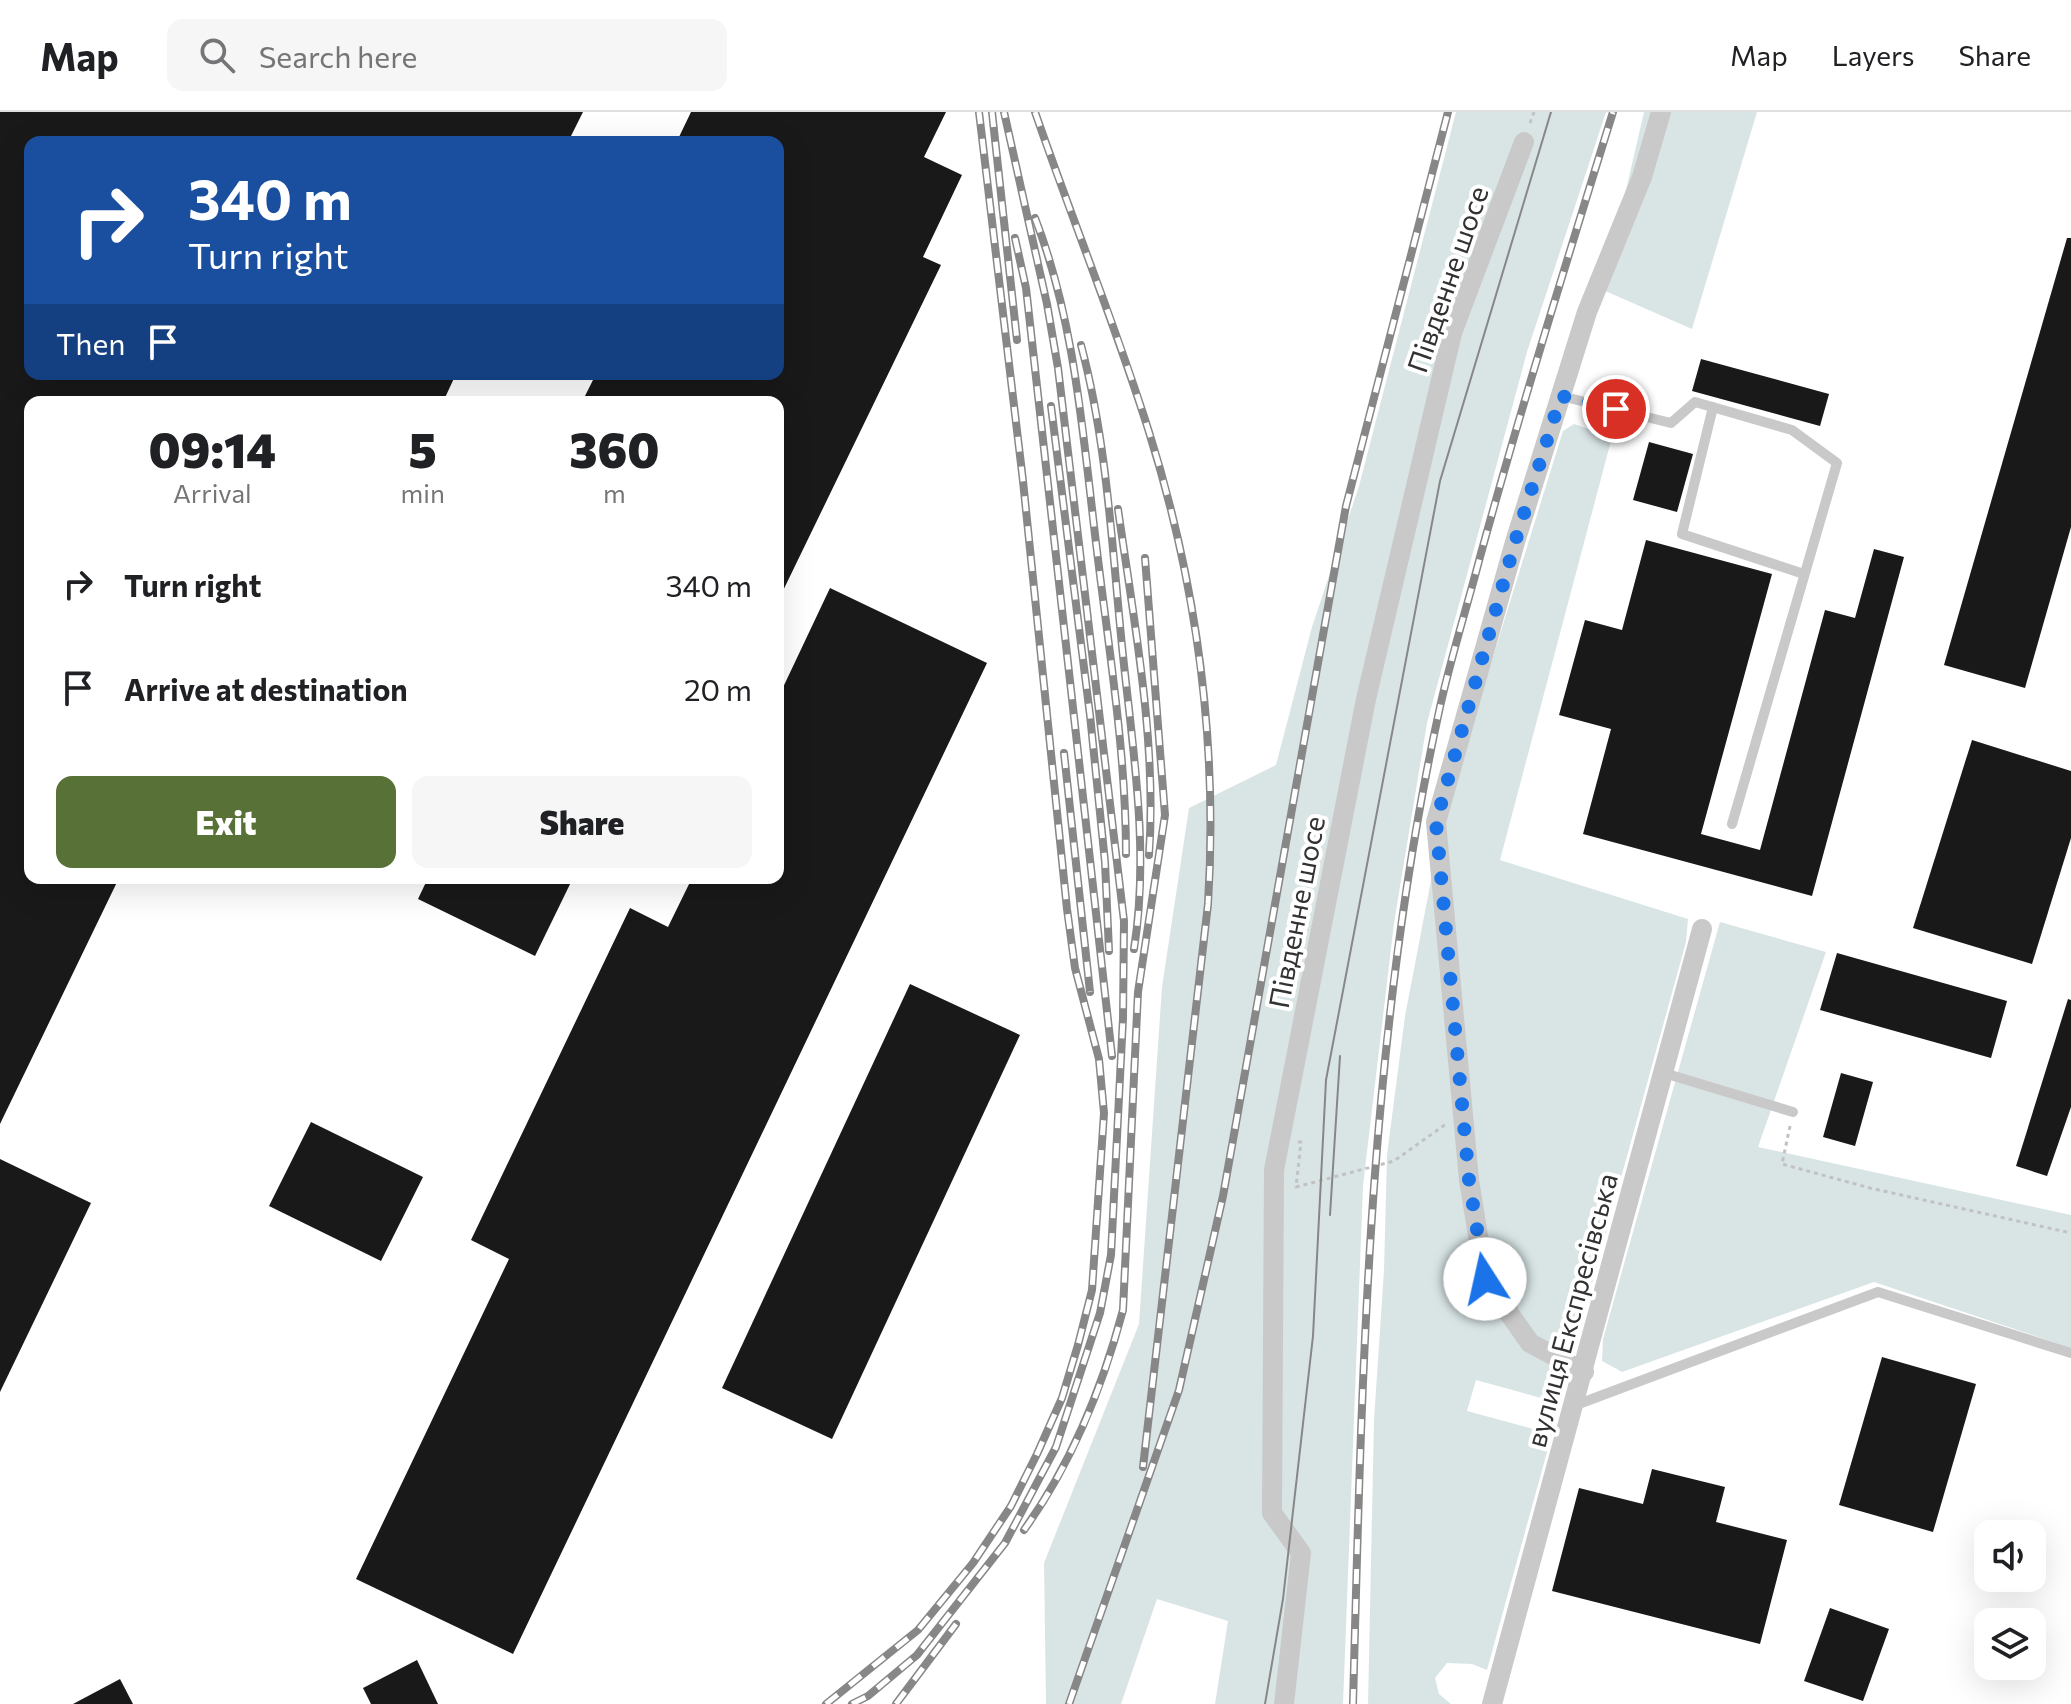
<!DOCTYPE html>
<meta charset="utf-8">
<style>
body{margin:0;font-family:Commissioner,sans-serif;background:#f6f6f6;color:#202124;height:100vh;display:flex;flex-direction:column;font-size:30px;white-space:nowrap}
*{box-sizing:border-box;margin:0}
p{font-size:26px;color:#757577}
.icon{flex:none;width:44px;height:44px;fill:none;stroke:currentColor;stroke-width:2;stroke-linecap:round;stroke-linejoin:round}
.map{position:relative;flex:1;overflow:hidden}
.details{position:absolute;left:24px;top:284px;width:760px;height:488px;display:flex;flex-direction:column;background:#fff;border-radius:16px;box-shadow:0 8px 32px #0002}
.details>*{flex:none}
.top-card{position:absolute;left:24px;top:24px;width:760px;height:244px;border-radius:16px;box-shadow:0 8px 32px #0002;background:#1a4fa0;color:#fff;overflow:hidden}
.fabs{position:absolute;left:1974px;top:1408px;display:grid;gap:16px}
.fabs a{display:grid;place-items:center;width:72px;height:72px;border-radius:16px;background:#fff;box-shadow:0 8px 32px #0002;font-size:40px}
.pin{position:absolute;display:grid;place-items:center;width:68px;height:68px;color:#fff;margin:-34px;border:4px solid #fff;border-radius:50%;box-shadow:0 2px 8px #0007}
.me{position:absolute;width:88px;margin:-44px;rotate:350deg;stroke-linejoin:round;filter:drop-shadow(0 0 6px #0008)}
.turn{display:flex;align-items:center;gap:28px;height:168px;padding:0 32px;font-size:36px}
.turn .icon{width:104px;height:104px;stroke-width:2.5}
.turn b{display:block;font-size:56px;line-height:68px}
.then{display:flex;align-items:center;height:76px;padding:0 32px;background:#0003;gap:16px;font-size:30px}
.eta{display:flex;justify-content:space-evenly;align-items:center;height:136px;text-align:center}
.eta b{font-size:48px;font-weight:800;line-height:56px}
.primary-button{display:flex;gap:16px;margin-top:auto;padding:16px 32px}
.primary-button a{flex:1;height:92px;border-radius:16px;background:#587136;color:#fff;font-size:32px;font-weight:800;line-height:92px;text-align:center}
.primary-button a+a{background:#f6f6f6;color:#202124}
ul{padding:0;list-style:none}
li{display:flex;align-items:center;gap:24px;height:104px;padding:0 32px}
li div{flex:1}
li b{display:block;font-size:30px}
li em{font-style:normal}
header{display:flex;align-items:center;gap:48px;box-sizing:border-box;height:112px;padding:0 40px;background:#fff;border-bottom:2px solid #e0e0e0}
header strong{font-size:38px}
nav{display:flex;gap:44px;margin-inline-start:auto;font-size:28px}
.search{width:560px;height:72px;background:#f6f6f6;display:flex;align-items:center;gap:20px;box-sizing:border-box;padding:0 28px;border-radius:16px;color:#757577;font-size:30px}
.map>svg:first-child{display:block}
.green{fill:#d9e5e5}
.building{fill:#191919}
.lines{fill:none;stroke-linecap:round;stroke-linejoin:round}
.path{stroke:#c2c2c2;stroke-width:3;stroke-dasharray:4 4;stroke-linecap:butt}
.lane{stroke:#c9c9c9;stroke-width:10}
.street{stroke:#c9c9c9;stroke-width:20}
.tram{stroke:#878787;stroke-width:2}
.rail-casing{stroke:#878787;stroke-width:8}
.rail{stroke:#fff;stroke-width:5;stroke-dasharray:15;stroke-linecap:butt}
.route{stroke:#1a73e8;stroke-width:14;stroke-dasharray:0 25.2}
.labels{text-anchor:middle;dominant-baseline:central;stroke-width:8;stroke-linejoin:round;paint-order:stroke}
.street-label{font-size:28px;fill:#323232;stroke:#fff}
</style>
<header>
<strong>Map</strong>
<div class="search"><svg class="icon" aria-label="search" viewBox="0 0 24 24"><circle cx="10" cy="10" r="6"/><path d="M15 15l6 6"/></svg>Search here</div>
<nav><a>Map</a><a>Layers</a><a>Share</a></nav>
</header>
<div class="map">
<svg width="2071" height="1592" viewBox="0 0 2071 1592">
<rect width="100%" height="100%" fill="#fff"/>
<g class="green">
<path d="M1456 0H1606L1527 240 1427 611 1394 811 1363 1074 1343 1592H1215L1228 1509 1157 1487 1121 1592H1046L1044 1451 1139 1212 1162 875 1189 696 1276 653 1312 515 1359 374Z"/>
<path d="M1644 0H1757L1692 217 1603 178Z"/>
<path d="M1574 312 1612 325 1500 748 1688 807 1686 830 1559 1291 1476 1268 1467 1299 1552 1322 1487 1558 1472 1552 1447 1551 1435 1566 1439 1582 1451 1592H1368L1374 1308 1384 1158 1387 1043 1405 904 1443 706 1563 319Z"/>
<path d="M1720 810 1826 840 1758 1035 2071 1103V1236L1874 1170 1622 1260 1602 1249 1603 1227Z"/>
</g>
<g class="building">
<path d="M0 0H583L568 30H30V262H456L443 290H30V766H119L0 1012Z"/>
<path d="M691 0H946L924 45 962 63 923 145 941 153 778 489V290H582L596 262H778V30H690L679 25Z"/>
<path d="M2067 126H2071V415L2025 576 1944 553Z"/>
<path d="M1701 247 1829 282 1820 314 1692 279Z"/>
<path d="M1649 330 1693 342 1677 400 1633 388Z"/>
<path d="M1646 428 1772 462 1701 722 1760 738 1825 498 1855 506 1874 437 1904 445 1812 784 1583 722 1611 617 1559 603 1585 508 1622 518Z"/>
<path d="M830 476 987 551 513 1542 356 1467 509 1147 471 1128 630 796 668 815 692 766H778V586Z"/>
<path d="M1972 628 2071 659V726L2032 852 1913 816Z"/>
<path d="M428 766H573L535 844 418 787Z"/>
<path d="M1837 841 2007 889 1991 946 1820 898Z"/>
<path d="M910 872 1020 923 832 1327 722 1276Z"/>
<path d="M2068 887 2071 888V995L2047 1064 2016 1054Z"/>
<path d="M1841 961 1873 970 1855 1034 1823 1025Z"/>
<path d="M311 1010 423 1065 381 1149 269 1094Z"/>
<path d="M0 1047 91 1091 0 1280Z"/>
<path d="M1882 1245 1976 1272 1933 1420 1839 1393Z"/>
<path d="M1652 1357 1725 1375 1716 1410 1787 1428 1760 1532 1552 1479 1579 1376 1643 1392Z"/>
<path d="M1830 1496 1889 1517 1863 1589 1804 1569Z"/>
<path d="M417 1548 438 1592H371L363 1576Z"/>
<path d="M120 1567 133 1592H73Z"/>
</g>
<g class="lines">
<g class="path">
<path d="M1530 11 1534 0"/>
<path d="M1790 1014 1782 1052 1870 1076 2071 1121"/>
<path d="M1298 1030H1301L1296 1075 1394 1049 1446 1012"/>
</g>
<g class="lane">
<path d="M1561 284 1671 311 1695 290 1792 318 1837 351 1732 712"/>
<path d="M1713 295 1682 422 1804 462"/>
<path d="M1664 961 1793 1000"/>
<path d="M1576 1293 1878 1180 2071 1241"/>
</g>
<g class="street">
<path d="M1584 1260 1530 1231 1485 1167 1469 1068 1436 710 1515 430 1587 200 1642 65 1661 0"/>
<path d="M1284 1592 1301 1441 1272 1401 1274 1058 1366 587 1452 221 1524 30"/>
<path d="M1492 1592 1702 817"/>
</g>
<g class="tram">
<path d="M1330 1103 1340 944"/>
<path d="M1265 1592 1283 1487 1313 1224 1326 968 1440 369 1551 0"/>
</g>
<defs>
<g id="rail">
<path d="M992 0 1017 228"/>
<path d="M1035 0C1072 107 1115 212 1149 320 1197 473 1218 632 1208 792L1143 1355"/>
<path d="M1035 106C1076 212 1083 327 1097 439 1109 539 1126 641 1126 742"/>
<path d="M1015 126 1026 176 1112 944"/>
<path d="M1081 233C1107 330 1112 435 1122 534 1132 633 1150 737 1134 837"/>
<path d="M1051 294 1090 603 1105 750 1109 839"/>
<path d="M1118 397C1134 510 1157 629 1149 743"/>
<path d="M1064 641 1090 880"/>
<path d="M1024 1418C1072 1351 1102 1277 1123 1198L1138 880 1165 703 1145 446"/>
<path d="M826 1592 918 1518 973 1451 1011 1394 1037 1342 1062 1286 1078 1233 1092 1178 1104 1001 1099 947 1075 856 1067 797 1023 369 979 0"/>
<path d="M852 1592 868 1584 917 1543 1005 1431 1056 1335 1100 1201 1111 1143 1123 906 1124 809 1058 256 1047 192 1004 0"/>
<path d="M896 1592 956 1512"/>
<path d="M1069 1592 1179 1278 1223 1084 1346 394 1448 0"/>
<path d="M1353 1592C1362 1258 1368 922 1440 595 1451 545 1467 495 1480 445 1521 296 1567 148 1613 0"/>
</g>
</defs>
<use href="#rail" class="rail-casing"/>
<use href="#rail" class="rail"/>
</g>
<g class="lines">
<path class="route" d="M1485 1167 1469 1068 1436 710 1515 430 1561 284 1616 297"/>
</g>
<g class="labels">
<g class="street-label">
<text transform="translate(1447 167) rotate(-71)">Південне шосе</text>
<text transform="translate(1296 800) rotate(-79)">Південне шосе</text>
<text transform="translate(1571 1198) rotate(-75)">вулиця Експресівська</text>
</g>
</g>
</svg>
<div class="fabs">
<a><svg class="icon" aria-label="sound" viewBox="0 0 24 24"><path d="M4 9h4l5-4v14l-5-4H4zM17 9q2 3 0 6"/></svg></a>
<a><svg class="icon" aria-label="layers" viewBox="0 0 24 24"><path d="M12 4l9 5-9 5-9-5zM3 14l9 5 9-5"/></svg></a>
</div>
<div class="pin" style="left:1616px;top:297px;background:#d93025"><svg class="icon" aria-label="arrive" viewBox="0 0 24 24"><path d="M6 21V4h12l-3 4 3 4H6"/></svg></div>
<svg class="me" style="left:1485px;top:1167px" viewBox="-20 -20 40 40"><circle r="19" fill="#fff"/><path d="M0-13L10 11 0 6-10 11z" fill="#1a73e8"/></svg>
<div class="top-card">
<div class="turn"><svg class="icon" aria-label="right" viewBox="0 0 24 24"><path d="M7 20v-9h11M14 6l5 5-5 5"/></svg><div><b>340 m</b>Turn right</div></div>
<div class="then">Then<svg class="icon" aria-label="arrive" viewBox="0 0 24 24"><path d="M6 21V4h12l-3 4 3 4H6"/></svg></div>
</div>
<section class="details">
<div class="eta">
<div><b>09:14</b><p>Arrival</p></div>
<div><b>5</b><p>min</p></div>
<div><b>360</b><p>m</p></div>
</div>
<ul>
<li><svg class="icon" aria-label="right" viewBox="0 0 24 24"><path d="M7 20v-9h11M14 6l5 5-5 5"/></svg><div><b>Turn right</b></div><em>340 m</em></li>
<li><svg class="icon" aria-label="arrive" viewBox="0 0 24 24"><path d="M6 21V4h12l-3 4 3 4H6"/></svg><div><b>Arrive at destination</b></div><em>20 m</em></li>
</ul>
<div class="primary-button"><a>Exit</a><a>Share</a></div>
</section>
</div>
